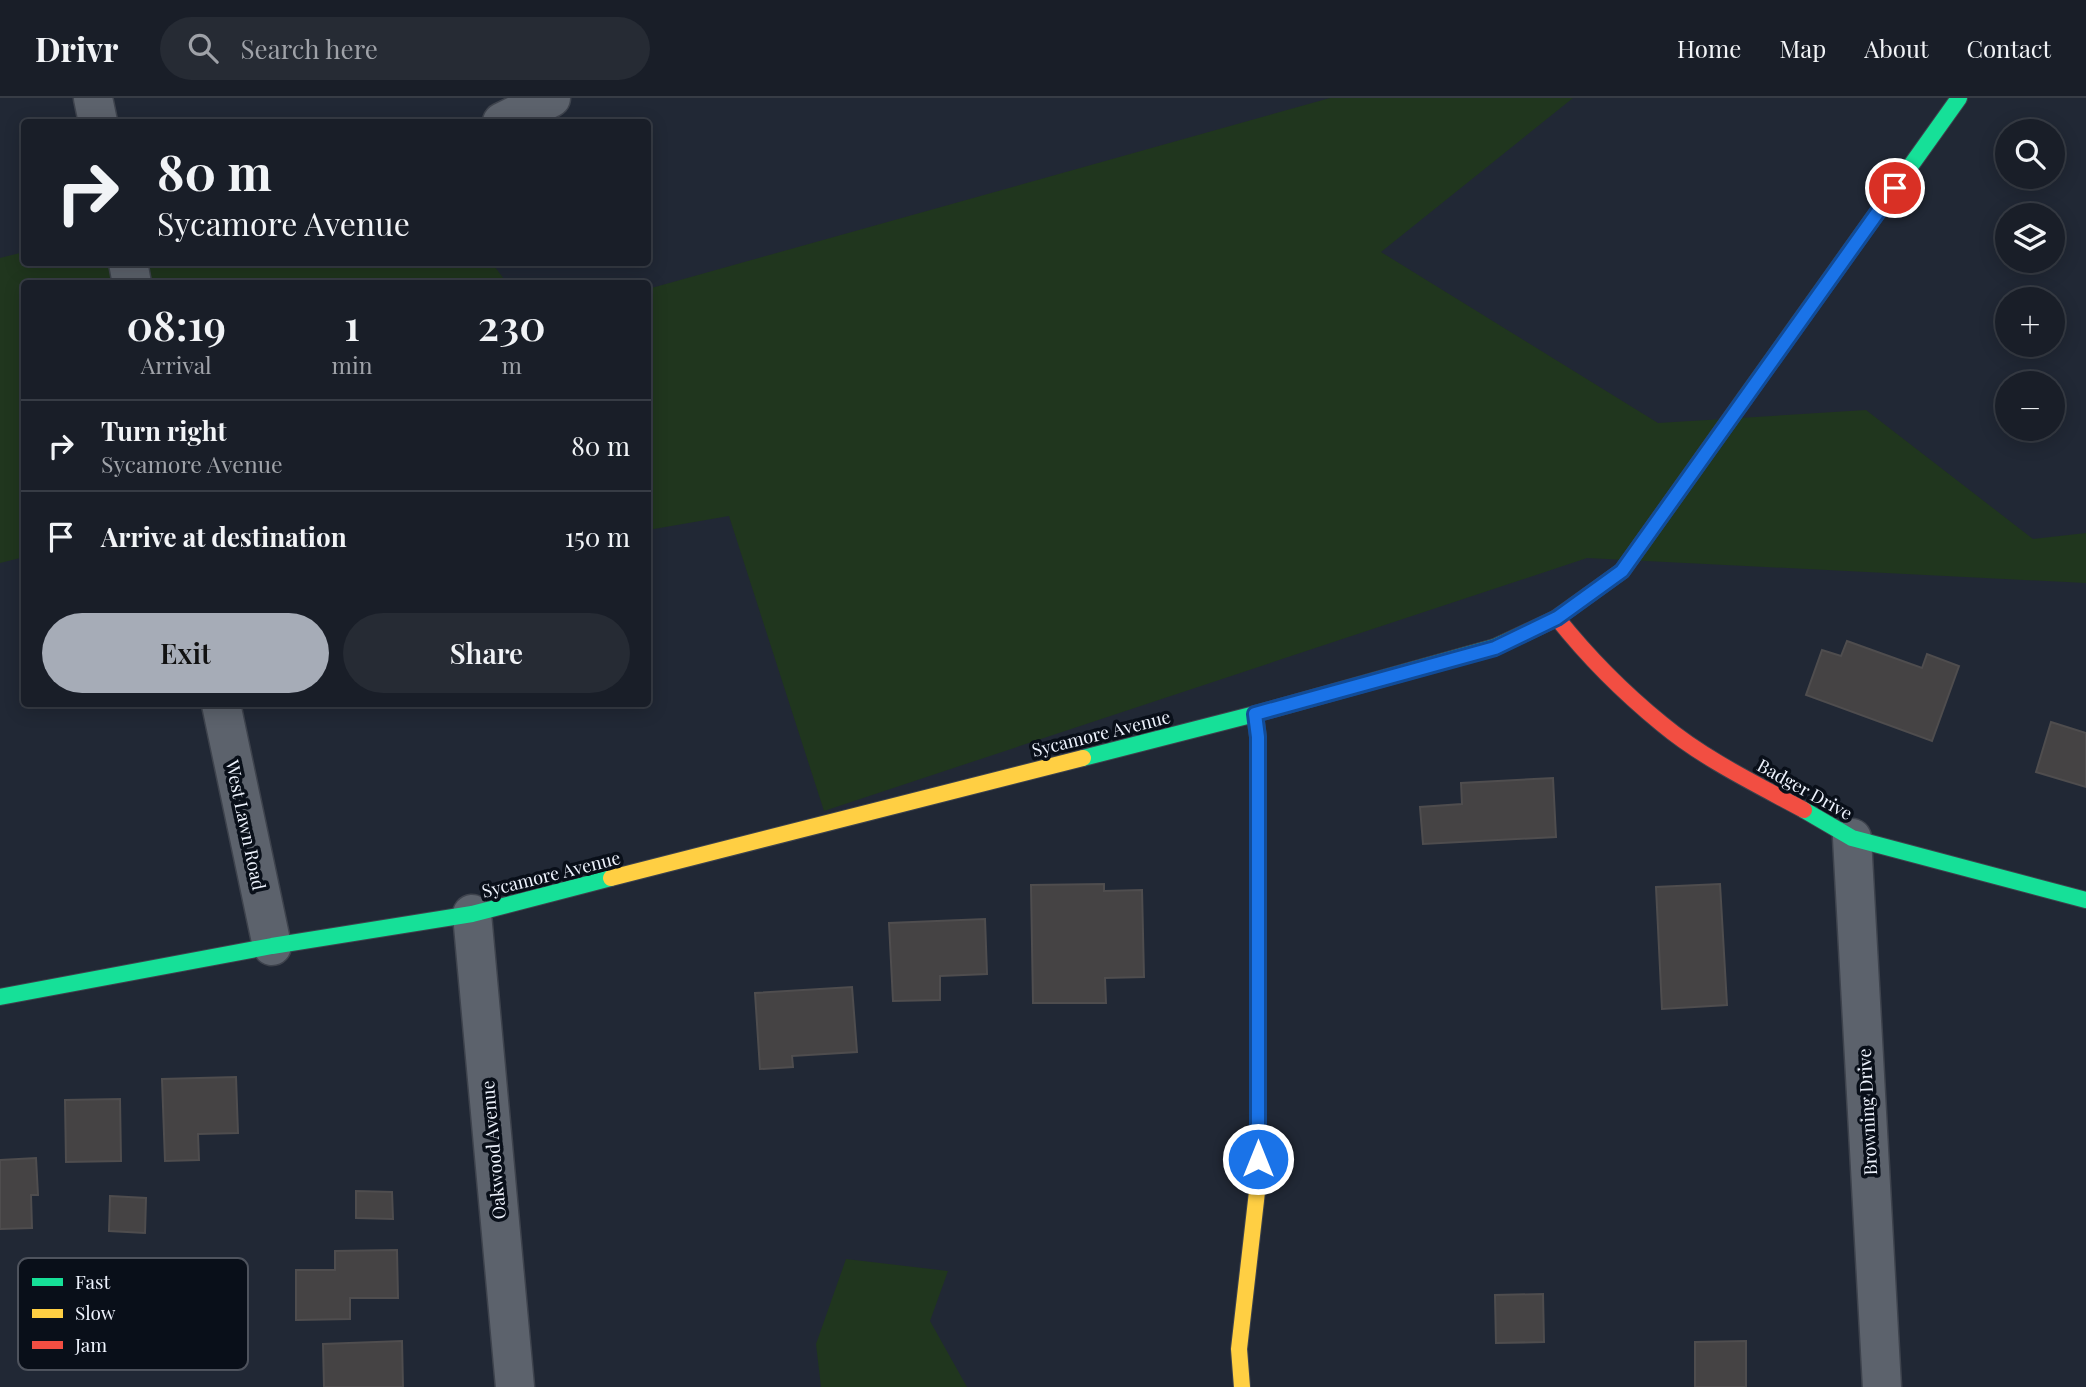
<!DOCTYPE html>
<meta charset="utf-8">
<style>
body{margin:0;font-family:"Playfair Display",serif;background:#262b34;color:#f1f3f6;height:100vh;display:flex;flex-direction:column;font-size:26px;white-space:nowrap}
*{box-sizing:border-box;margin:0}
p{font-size:23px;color:#9fa2a8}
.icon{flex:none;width:38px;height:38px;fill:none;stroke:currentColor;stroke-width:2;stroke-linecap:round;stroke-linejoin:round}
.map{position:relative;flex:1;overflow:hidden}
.sheet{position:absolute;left:21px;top:182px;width:630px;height:427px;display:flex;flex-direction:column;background:#191e28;border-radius:7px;box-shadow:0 4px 18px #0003,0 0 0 2px #373c45}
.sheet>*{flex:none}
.hud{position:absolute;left:21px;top:21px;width:630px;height:147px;border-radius:7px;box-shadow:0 4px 18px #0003,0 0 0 2px #373c45;background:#191e28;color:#f1f3f6;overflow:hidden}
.fabs{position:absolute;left:1995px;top:21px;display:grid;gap:14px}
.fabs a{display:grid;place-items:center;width:70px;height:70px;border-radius:50%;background:#191e28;box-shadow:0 4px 18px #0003,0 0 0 2px #373c45;font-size:35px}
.pin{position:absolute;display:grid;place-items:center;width:60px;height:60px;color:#fff;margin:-30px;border:4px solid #fff;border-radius:50%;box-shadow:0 2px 7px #0007}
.me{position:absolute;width:77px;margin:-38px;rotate:0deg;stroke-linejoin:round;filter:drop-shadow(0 0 5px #0008)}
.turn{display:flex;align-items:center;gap:24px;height:147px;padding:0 21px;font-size:32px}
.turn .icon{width:91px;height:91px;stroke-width:2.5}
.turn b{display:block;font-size:49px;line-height:60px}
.eta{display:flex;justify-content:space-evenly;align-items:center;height:119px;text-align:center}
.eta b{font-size:42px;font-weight:600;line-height:49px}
.button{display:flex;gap:14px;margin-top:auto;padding:14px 21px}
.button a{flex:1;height:80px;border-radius:42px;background:#a6acb7;color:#111;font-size:28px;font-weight:600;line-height:80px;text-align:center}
.button a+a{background:#262b34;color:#f1f3f6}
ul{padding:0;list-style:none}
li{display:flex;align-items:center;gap:21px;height:91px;padding:0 21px;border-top:2px solid #373c45}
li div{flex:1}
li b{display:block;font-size:26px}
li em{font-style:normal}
header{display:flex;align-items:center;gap:42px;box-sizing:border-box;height:98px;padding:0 35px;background:#191e28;border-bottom:2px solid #373c45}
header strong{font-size:33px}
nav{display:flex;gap:38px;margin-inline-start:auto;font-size:24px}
.search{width:490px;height:63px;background:#262b34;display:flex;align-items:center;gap:18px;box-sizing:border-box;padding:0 24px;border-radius:38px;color:#9fa2a8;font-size:26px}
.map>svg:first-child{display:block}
.green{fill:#20361e}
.building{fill:#454344;stroke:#4f4d4e;stroke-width:2}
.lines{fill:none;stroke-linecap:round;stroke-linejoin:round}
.street-casing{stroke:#3e434d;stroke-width:41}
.fast-casing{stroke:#3e434d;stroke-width:18}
.slow-casing{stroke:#3e434d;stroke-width:18}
.jam-casing{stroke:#3e434d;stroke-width:18}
.street{stroke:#5c626c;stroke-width:38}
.fast{stroke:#16e098;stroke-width:16}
.slow{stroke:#ffcf43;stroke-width:16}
.jam{stroke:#f24e42;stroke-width:16}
.route-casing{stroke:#114b97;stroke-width:18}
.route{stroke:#1a73e8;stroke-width:12}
.labels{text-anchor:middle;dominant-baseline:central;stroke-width:7;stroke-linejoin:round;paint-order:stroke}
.street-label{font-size:18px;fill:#eef3fd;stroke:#090f19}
.key{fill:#090f19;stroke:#4e535d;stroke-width:2}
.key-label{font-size:19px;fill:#eef3fd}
</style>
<header>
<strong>Drivr</strong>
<div class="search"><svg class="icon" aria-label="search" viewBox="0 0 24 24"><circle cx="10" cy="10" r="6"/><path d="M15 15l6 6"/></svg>Search here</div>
<nav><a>Home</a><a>Map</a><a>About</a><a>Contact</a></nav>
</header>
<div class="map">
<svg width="2086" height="1289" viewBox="0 0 2086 1289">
<rect width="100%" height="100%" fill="#212835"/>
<g class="green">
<path d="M1330 0H1573L1381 154 1658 325 1866 312 2033 441 2086 435V485L1587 460 824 713 729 418 648 432V191Z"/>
<path d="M24 154V164L492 165 507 185 24 186V459L0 465V160Z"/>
<path d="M846 1161 948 1173 930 1223 967 1289H821L816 1246Z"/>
</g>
<g class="building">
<path d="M1847 543 1922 570 1927 556 1959 568 1932 643 1806 597 1822 552 1841 558Z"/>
<path d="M2051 624 2086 635V689L2036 674Z"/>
<path d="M1553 680 1556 739 1423 746 1420 709 1462 706 1461 685Z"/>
<path d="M1104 786V793L1142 792 1144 879 1105 880 1106 905H1033L1031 787Z"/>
<path d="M1720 786 1727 907 1662 911 1656 789Z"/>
<path d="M985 821 987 876 940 878V902L893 903 889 825Z"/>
<path d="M852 889 857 954 792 958 793 969 760 971 755 895Z"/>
<path d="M236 979 238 1035 198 1036 199 1062 165 1063 162 981Z"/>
<path d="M120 1001 121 1063 66 1064 65 1002Z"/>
<path d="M36 1060 38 1097H31L32 1130 0 1131V1062Z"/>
<path d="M356 1093 392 1094 393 1121 356 1120Z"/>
<path d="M110 1098 146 1100 145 1135 109 1133Z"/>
<path d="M397 1152 398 1200H350V1221L296 1222V1172H335V1153Z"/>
<path d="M1543 1196 1544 1244 1496 1245 1495 1197Z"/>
<path d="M402 1243 403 1289H324L323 1246Z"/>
<path d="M1746 1243V1289H1695V1244Z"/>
</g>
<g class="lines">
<defs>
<g id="street">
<path d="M93 0 98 24"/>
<path d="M502 24 551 0"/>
<path d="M128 164 132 186"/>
<path d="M221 606 272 848"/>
<path d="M1852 740 1882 1289"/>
<path d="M472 816 515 1289"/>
</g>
<g id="fast">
<path d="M1745 300 1959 0"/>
<path d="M1255 616 1258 639V925"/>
<path d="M1083 660 1255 616 1495 549 1555 521"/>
<path d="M1804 712 1852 740 2086 802"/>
<path d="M0 899 272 848 472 816 611 780"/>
</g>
<g id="slow">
<path d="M611 780 1083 660"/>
<path d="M1242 1289 1239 1251 1258 1085V925"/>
</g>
<g id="jam">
<path d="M1557 520C1588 559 1624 595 1662 626 1704 661 1756 686 1804 712"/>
<path d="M1555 521 1622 473 1745 300"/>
</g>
</defs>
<use href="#street" class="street-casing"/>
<use href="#fast" class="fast-casing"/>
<use href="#slow" class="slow-casing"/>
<use href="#jam" class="jam-casing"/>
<use href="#street" class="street"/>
<use href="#fast" class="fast"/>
<use href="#slow" class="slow"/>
<use href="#jam" class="jam"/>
</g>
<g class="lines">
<defs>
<path id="route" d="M1258 1061V639L1255 616 1495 550 1557 520 1622 473 1895 90"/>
</defs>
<use href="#route" class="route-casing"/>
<use href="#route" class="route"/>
</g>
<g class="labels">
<g class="street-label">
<text transform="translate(1101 635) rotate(-14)">Sycamore Avenue</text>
<text transform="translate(1805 691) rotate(29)">Badger Drive</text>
<text transform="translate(246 727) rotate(78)">West Lawn Road</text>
<text transform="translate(551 776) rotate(-14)">Sycamore Avenue</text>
<text transform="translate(1867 1014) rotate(-93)">Browning Drive</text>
<text transform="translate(493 1052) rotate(-95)">Oakwood Avenue</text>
</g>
</g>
<rect x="18" y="1160" width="230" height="112" rx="10" class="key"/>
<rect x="32" y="1180" width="31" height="8" fill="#16e098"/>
<rect x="32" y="1211" width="31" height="9" fill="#ffcf43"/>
<rect x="32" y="1243" width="31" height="8" fill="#f24e42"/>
<g class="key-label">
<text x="75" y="1191">Fast</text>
<text x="75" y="1222">Slow</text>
<text x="75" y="1254">Jam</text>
</g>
</svg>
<div class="fabs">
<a><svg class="icon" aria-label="search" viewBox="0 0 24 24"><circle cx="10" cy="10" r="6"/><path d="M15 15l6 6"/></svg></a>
<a><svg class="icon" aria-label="layers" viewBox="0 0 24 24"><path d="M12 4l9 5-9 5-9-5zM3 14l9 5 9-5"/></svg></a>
<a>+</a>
<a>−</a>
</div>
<div class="pin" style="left:1895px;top:90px;background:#d93025"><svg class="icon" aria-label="arrive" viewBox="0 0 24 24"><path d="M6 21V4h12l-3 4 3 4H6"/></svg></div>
<svg class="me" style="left:1258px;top:1061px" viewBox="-20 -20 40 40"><circle r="17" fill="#1a73e8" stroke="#fff" stroke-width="3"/><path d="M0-11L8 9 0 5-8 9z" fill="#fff"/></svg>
<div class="hud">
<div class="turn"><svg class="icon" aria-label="right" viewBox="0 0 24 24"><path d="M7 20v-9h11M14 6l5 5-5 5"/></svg><div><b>80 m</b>Sycamore Avenue</div></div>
</div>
<section class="sheet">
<div class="eta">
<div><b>08:19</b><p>Arrival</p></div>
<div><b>1</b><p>min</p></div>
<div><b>230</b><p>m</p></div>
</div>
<ul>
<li><svg class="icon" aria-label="right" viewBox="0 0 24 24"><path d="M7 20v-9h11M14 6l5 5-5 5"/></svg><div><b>Turn right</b><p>Sycamore Avenue</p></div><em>80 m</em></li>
<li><svg class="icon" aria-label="arrive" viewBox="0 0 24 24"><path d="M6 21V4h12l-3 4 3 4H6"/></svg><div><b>Arrive at destination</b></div><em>150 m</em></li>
</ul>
<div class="button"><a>Exit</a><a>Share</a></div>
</section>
</div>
